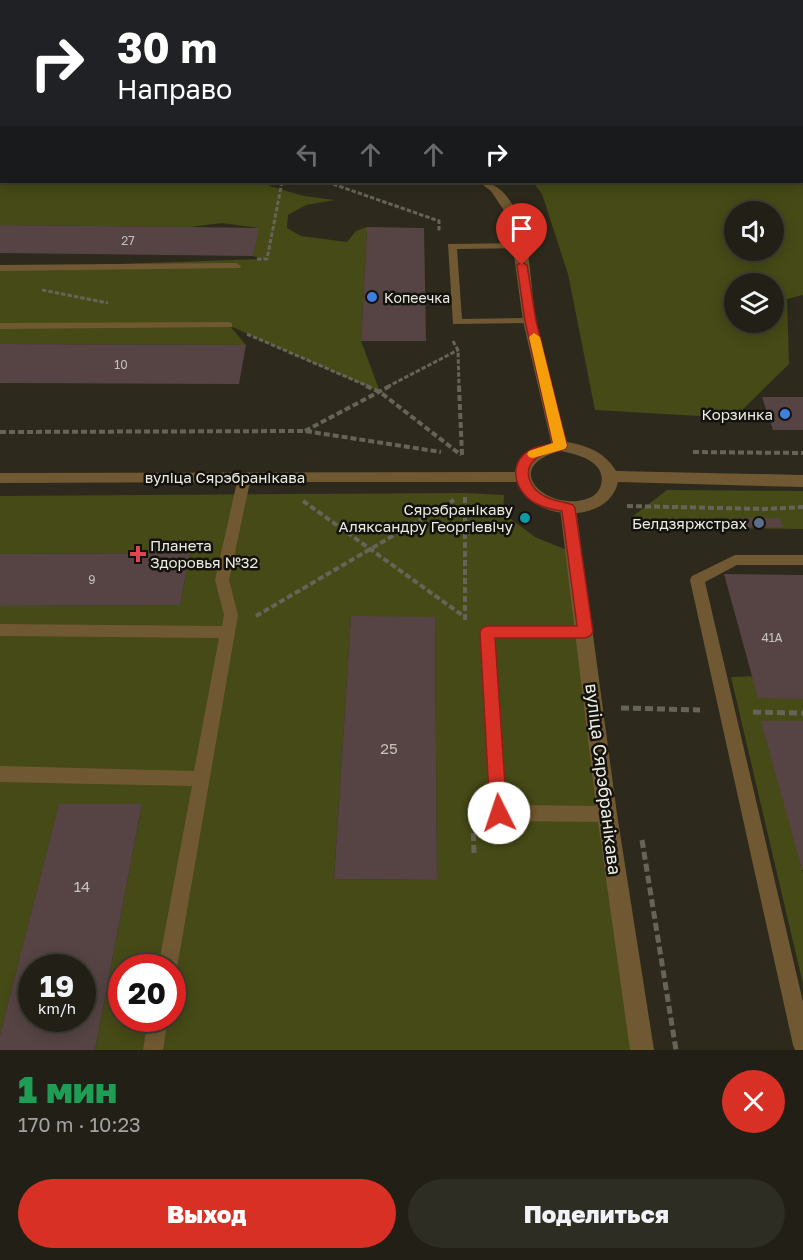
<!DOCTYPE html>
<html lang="ru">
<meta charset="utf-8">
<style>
body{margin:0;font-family:"Golos Text",sans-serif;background:#2e2d23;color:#f1f3f6;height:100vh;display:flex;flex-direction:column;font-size:22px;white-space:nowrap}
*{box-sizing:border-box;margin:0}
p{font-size:20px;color:#a2a3a1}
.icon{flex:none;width:33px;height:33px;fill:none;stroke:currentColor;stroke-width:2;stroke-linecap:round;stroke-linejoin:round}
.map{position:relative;height:1050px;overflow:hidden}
.details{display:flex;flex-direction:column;background:#222016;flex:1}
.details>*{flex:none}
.hud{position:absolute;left:0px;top:0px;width:804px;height:183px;box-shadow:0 3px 15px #0003,0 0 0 2px #3f3e35;background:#202124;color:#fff;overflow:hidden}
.tools{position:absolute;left:724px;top:201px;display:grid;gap:12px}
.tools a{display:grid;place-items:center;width:60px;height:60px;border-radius:50%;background:#222016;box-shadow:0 3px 15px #0003,0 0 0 2px #3f3e35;font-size:30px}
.speed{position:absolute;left:18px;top:954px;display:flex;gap:12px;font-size:30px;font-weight:700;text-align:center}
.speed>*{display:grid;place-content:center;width:78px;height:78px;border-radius:50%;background:#222016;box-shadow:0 3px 15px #0003,0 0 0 2px #3f3e35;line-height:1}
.speed small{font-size:15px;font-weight:400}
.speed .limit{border:9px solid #d22;background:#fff;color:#111}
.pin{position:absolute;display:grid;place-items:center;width:51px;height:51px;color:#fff;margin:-62px -26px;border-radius:50% 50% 50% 0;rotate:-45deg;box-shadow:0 0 6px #0007}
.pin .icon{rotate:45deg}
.me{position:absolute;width:66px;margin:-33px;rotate:356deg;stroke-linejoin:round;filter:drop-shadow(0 0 4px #0008)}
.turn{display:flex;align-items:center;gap:21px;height:126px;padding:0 18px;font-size:27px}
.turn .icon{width:78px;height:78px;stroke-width:2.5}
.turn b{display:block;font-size:42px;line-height:51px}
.lanes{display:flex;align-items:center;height:57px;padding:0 18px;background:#0003;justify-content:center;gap:30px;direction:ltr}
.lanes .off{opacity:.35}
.round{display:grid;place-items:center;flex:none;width:63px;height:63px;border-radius:32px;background:#2e2d23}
.overview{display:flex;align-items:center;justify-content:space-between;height:102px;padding:0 18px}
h1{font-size:36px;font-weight:800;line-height:45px;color:#1e9e55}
.action{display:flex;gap:12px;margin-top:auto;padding:12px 18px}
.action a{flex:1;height:69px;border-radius:36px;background:#d93025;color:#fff;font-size:24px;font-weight:800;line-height:69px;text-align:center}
.action a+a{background:#2e2d23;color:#f1f3f6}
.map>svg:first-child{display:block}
.built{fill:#36311e}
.green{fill:#454a16;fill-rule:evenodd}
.building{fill:#554443;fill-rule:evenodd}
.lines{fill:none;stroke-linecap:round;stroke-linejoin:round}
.path-far3{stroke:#666458;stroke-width:2;stroke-dasharray:4 1.5;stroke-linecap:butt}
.path-far2{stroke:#666458;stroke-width:3;stroke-dasharray:4.5 2;stroke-linecap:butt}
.path-far1{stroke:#666458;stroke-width:4;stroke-dasharray:6 3;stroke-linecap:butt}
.path{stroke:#666458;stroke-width:5;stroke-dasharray:8 4;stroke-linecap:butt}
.service{fill:#705932;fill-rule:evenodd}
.minor{fill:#705932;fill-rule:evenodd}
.tertiary{fill:#705932;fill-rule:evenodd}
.route{fill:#d93025;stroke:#8d1f18;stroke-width:1.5}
.slow{fill:#f59e0b}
.shop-dot{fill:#3f7fe0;stroke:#14120d;stroke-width:2}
.culture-dot{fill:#0f9aa8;stroke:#14120d;stroke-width:2}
.service-dot{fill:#5c6f8a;stroke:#14120d;stroke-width:2}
.health-dot{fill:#e0444e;stroke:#14120d;stroke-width:2}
.labels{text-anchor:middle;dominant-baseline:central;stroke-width:5;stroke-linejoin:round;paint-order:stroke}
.number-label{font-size:12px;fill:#c6c1ba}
.far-poi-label{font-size:14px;fill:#ecebe2;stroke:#14120d;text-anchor:start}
.poi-label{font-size:15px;fill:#ecebe2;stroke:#14120d;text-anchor:end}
.street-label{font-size:15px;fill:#ecebe2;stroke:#14120d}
.near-number-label{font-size:15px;fill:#c6c1ba}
.near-street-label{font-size:18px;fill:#ecebe2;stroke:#14120d}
</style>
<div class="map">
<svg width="803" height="1050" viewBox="0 0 803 1050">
<rect width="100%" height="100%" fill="#2d2a1d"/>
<path class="built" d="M476 0H803V120L802 2Z"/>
<g class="green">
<path d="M803 118V295L787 299 789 364 734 418 595 410 568 274 542 194 533 182H802ZM735 212H774V250H735ZM735 284H774V322H735Z"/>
<path d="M0 164 2 182H272L269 186 304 196 335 200 306 205 288 215 287 228 301 236 347 242 356 231 367 227 361 341 380 392 230 326 246 345 0 344V268L264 259 253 256 258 228 222 223 190 227 0 225Z"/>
<path d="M667 490 803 491V529L715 528 645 532 632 517Z"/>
<path d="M465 493 504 495 503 513 535 537 574 553 642 1050H95L142 804 59 805 0 1035V606L180 605 190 553 0 554V496ZM351 617 435 618 437 880 334 879ZM122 968H172V1018H122Z"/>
<path d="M762 676 803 685V721H762L803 873V984L731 677Z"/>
</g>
<g class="building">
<path d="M0 225 190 227 259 228 253 256 0 253Z"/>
<path d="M367 227 424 228 426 341H361Z"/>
<path d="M0 344 246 345 239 384 0 383Z"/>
<path d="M762 397H803V430H773Z"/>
<path d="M735 518H780L783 527H738Z"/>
<path d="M190 553 180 605 0 606V554Z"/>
<path d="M724 574 803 575V699L758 698Z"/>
<path d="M351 616 435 617 437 880 334 879Z"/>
<path d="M761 721H803V870H802Z"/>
<path d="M59 804H142L95 1050H0V1035ZM32 968H82V1018H32Z"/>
</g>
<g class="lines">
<path class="path-far3" d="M285 0 288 2"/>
<g class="path-far2">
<path d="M327 182 439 221V231"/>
<path d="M257 259H267L282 182"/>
<path d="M42 290 108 303"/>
<path d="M247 334 370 387"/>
<path d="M453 341 458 350 459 387"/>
<path d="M387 387 458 350"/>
</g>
<g class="path-far1">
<path d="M366 386 380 392 461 455"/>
<path d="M459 386 462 455"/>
<path d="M305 431 390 386"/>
<path d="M0 432 305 431 441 452"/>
<path d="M693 452 803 453"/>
<path d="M465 497V622"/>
<path d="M303 501 465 617"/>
<path d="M627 506 765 509 803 507"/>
<path d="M256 616 454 500"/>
</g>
<g class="path">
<path d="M621 708 700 710"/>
<path d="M753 712 803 713"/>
<path d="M473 821 474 854"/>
<path d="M642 840 676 1050"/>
</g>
<g class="service">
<path d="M36 0H44L46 2H37Z"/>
<path d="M0 64H2L0 70Z"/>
<rect x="0" y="167" width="2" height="6"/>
<path d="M519 243 524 246 523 248 457 249 462 319 530 318 535 321 534 323 453 324 448 244Z"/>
<path d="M236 263 241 266 240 268 0 271V265Z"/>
<path d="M228 322 232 323V327L0 329V323Z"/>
<path d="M521 472 527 477 521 482H250L229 580 238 615 177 968 172 975V968H158L192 786 0 782V766L194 771 219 638 0 636V624L222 626 224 615 215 580 237 482 0 483V473Z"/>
<path d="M735 555H803V565H737L705 582 803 1002V1050H795L793 1045 690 580 692 576Z"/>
<path d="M487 626 590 628 592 632 590 636 585 638H495L507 805 607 806 613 808 616 814 613 820 607 822 499 821 493 819 490 813 480 632 482 628Z"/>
<path d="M148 1018H168L163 1050H143Z"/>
</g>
<g class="minor">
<path d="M141 0H151L152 2H142Z"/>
<path d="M443 0H453L454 2H444Z"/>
<rect x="802" y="122" width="1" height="6"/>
<rect x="0" y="126" width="2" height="6"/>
<path d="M479 182C497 182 507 194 516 211 531 243 530 285 536 320 544 362 557 404 568 446L565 450H555L552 446 523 321 510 226 503 209 491 191Z"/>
<path d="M568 502 574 504 576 508 617 814 654 1050H630L597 814 560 508 562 504Z"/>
</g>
<path class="tertiary" d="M560 441C582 444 604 450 616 471L803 475V487L618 482C610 518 557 521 532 501 522 494 518 484 514 474 521 448 537 447 560 441ZM560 451C578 454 607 462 601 485 599 491 595 496 589 498 550 514 497 468 560 451Z"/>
</g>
<path class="route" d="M522 262 527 265 536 321 567 446 565 449C556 452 545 452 538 457 520 469 530 490 546 497 554 501 564 502 573 505L575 508 593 632 590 636 585 638H495L507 813 505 819 499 821 493 819 490 813 480 632 482 628 487 626H577L562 511C555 510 546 508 539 505 516 496 505 464 530 450 537 446 546 445 553 444L525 321 517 265Z"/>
<path class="slow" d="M534 333 540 337 567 446 565 449 533 458 529 457 527 454 529 451 553 443 529 337Z"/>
<g class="shop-dot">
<circle cx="372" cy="297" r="6"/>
<circle cx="785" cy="414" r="6"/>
</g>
<circle class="culture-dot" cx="525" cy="518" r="6"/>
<circle class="service-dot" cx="759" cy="523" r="6"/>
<path class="health-dot" d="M135 545h6v6h6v6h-6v6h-6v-6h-6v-6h6z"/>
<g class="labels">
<g class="number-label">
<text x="128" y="240">27</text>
<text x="121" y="364">10</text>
<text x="92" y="579">9</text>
<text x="772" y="637">41А</text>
</g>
<g class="far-poi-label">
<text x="384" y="297">Копеечка</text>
</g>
<g class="poi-label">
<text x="773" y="414">Корзинка</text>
<text x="513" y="509">Сярэбранікаву<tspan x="513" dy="17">Аляксандру Георгіевічу</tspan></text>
<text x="747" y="523">Белдзяржстрах</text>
<text x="150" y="545" text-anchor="start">Планета<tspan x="150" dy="17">Здоровья №32</tspan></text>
</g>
<g class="street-label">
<text x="225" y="477">вуліца Сярэбранікава</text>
</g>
<g class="near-number-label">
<text x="389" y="748">25</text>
<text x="82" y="886">14</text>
</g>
<g class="near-street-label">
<text transform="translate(604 779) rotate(83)">вуліца Сярэбранікава</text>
</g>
</g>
</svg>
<div class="tools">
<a><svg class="icon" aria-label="sound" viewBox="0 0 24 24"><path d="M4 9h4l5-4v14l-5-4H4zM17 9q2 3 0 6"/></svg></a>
<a><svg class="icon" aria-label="layers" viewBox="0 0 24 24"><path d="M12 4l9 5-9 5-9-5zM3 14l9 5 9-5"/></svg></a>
</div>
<div class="speed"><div>19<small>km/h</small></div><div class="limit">20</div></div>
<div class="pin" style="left:522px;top:265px;background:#d93025"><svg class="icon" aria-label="arrive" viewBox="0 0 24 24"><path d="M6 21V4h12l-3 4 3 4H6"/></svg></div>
<svg class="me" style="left:499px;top:813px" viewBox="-20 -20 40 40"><circle r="19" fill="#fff"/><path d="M0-13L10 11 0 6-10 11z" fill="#d93025"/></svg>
<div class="hud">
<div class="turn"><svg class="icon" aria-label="right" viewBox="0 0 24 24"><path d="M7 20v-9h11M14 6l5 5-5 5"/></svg><div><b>30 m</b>Направо</div></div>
<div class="lanes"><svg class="icon off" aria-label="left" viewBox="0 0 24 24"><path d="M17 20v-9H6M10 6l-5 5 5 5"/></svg><svg class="icon off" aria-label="ahead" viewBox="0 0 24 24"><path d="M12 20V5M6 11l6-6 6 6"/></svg><svg class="icon off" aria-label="ahead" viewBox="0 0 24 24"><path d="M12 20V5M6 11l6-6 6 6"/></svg><svg class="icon" aria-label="right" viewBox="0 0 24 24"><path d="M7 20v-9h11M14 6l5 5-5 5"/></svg></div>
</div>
</div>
<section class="details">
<div class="overview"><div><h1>1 мин</h1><p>170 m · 10:23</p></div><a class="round" style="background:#d93025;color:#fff"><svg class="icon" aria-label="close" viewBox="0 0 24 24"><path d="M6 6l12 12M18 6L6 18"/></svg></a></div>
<div class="action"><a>Выход</a><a>Поделиться</a></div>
</section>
